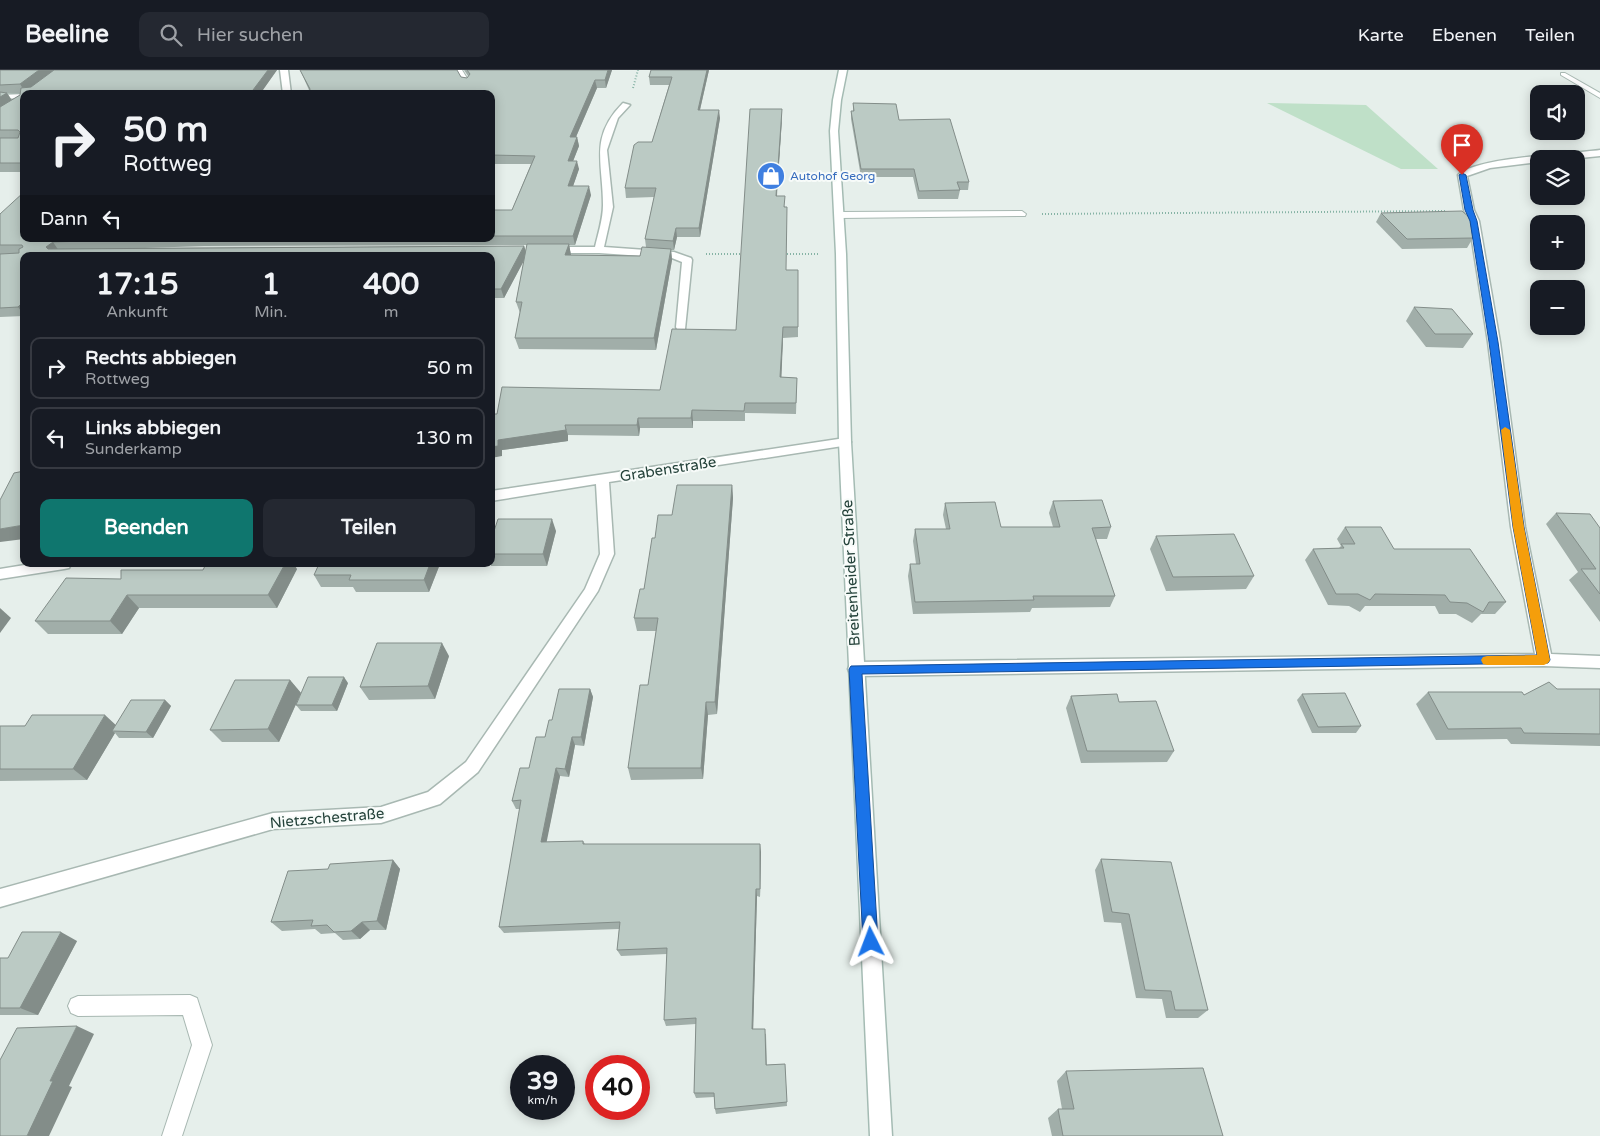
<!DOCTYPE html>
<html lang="de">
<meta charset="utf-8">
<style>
body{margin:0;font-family:"Varela Round",sans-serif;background:#242831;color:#f1f3f6;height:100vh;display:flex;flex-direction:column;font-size:19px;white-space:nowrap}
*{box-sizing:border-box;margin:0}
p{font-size:16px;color:#9ea1a6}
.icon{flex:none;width:28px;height:28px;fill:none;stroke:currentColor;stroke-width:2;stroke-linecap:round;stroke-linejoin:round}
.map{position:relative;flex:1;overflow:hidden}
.panel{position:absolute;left:20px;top:182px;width:475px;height:315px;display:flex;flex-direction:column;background:#171b24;border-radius:10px;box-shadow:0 2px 12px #0003}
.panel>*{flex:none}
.banner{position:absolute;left:20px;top:20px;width:475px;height:152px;border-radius:10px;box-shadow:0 2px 12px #0003;background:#171b24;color:#f1f3f6;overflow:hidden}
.buttons{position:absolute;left:1530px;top:15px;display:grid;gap:10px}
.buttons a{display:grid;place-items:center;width:55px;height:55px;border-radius:10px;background:#171b24;box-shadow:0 2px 12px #0003;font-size:25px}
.speed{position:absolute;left:510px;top:985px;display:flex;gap:10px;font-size:25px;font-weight:700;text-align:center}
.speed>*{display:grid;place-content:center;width:65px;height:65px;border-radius:50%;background:#171b24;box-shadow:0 2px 12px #0003;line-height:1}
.speed small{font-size:12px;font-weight:400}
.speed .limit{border:8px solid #d22;background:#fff;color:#111}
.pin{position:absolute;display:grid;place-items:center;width:42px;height:42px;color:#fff;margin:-51px -21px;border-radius:50% 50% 50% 0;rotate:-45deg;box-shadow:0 0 5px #0007}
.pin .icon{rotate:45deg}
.me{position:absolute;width:55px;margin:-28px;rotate:357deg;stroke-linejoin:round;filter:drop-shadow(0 0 4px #0008)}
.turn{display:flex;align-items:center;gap:18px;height:105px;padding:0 20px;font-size:22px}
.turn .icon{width:65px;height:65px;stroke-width:2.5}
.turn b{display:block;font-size:35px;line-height:42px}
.then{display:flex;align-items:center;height:48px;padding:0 20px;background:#0003;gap:10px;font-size:19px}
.eta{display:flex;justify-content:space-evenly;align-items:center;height:85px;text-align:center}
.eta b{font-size:30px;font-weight:700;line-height:35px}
.primary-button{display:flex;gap:10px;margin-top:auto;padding:10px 20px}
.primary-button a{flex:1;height:58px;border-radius:10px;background:#0f766e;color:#fff;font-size:20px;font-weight:700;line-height:58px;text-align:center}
.primary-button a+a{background:#242831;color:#f1f3f6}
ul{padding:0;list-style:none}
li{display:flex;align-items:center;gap:15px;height:62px;margin:0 10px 8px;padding:0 10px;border:2px solid #363941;border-radius:10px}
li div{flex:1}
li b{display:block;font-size:19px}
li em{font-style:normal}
header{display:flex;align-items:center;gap:30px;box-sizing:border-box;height:70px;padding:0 25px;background:#171b24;border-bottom:1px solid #363941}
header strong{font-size:24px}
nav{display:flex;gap:28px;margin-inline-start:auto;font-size:18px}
.search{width:350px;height:45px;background:#242831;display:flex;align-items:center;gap:12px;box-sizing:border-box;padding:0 18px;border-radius:10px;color:#9ea1a6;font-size:19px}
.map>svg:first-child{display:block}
.green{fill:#bfe0c8}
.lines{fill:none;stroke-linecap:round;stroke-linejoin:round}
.lane-casing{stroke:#a8b8b2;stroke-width:2}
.street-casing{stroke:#a8b8b2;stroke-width:3}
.secondary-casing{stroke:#a4bbb3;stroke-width:3}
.path{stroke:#86b3a5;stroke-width:2;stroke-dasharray:1 2;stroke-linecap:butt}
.lane{fill:#fff;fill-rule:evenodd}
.street{fill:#fff;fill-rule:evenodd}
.secondary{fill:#fff;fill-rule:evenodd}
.wall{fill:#a1aea9;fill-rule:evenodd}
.shaded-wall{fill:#838d89}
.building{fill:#bbcac4;stroke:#838d89}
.route{fill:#1a73e8;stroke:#114b97}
.slow{fill:#f59e0b}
.labels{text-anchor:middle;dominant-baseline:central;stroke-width:4;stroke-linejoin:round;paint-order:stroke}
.far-shop-label{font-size:12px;fill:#366cbe;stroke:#f7fbf9;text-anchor:start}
.street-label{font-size:15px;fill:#24423a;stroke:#f7fbf9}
</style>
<header>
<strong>Beeline</strong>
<div class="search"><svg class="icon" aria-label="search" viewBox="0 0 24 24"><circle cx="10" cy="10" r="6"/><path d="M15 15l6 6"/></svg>Hier suchen</div>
<nav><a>Karte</a><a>Ebenen</a><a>Teilen</a></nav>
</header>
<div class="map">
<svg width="1600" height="1066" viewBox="0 0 1600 1066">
<rect width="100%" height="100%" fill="#e6efeb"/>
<path class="green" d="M1267 33 1366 35 1438 99H1401Z"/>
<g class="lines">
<defs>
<g id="lane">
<path d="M456 0H462L470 13 469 14H465Z"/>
<path d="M1561 3H1565L1600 23V28L1561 5Z"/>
<path d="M1022 141 1026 144 1025 146 839 148 835 145 839 142Z"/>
<path d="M190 925 197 928 212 975 182 1066H162L192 975 183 945 78 946 71 943 68 936 71 929 78 926Z"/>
</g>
<g id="street">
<path d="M280 0H288L291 24H283Z"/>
<path d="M24 24V28L0 29V25Z"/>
<path d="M623 33 630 35 618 48 607 80 613 137 604 177 674 182 691 188 692 190 685 259H677L676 257 682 192 672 188 599 183H551L546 180 551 177H595C598 164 603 149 603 135 603 93 589 67 623 33Z"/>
<path d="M1600 80V86L1570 89H1539V92L1490 98 1467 106 1474 140 1479 151 1500 272 1525 457 1551 584 1600 586V598L1544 596 856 606 850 604 848 599 850 594 856 592 1535 584 1511 457 1488 272 1469 151 1464 140 1458 105C1477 87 1570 84 1600 80Z"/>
<path d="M845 368 851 372 849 375 609 412 614 484 598 521 478 702 440 734 381 753 273 759 0 837V819L273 743 381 737 428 722 466 692 585 519 600 484 596 414 491 431V421Z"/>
<path d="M31 494H71L69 498 64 499 0 509V499Z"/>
</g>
<path id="secondary" d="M839 0H847L841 30 838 61 846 184 851 372 892 1066H870L839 372 836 184 830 61 833 30Z"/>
</defs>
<use href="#lane" class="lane-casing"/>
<use href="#street" class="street-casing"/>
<use href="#secondary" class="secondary-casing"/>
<g class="path">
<path d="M633 18 638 0"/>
<path d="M1042 144 1446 141"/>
<path d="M706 184H743"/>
<path d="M784 184H818"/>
</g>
<use href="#lane" class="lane"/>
<use href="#street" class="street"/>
<use href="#secondary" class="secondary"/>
</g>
<g class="wall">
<path d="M0 0H277L260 24H24V102H0ZM7 23H20V25L12 30Z"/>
<path d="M300 0H457L461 7 467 8 468 6 464 0H612L606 18H597L576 67H577L579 76 573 91 579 99 573 116 591 125 575 175H569L571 185 640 186 646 177 645 169 654 127 626 128 625 118 652 72 669 15H650L649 7 709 0 700 40 720 48 700 167H677L674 180H671L672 190 656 280 519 279 515 268 520 243 516 232 524 190 504 228H491V186H24V246L0 247V144L24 169H491V140H512L531 94H491V24L309 20ZM527 175 526 181 524 176 145 178 204 176Z"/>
<path d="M853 33 899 50 969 112 968 120H960L958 129H918L913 107H861L851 49V41H853Z"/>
<path d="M782 48 777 126 785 137 786 200H798V267L783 268 781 307 797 308 796 344 745 343V351H693V358H640L639 366 568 365V371L502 380V386L497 344 660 320 736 260Z"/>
<path d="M1381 143 1473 168 1467 178 1402 179 1376 152Z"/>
<path d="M1414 237 1473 264 1463 278 1426 277 1406 251Z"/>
<path d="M732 415 733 428 717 644 708 645 703 709 631 710 628 698 648 615 656 561H637L634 548 644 519 655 468 672 445Z"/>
<path d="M1053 431 1111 457 1107 469H1096L1115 526 1110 537 1032 538 1030 542 913 544 908 506 910 494H916L913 471 915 459H946L943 445 945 433 1001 457H1053L1049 443Z"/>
<path d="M1556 443 1600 458V552L1569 510 1578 502 1546 454Z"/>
<path d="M1345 457 1394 479 1506 532 1495 544H1481L1472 553 1456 544H1439L1435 536H1365L1360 542 1349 536 1328 535 1305 490 1313 479 1339 478 1341 476 1337 469Z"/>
<path d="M556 461 547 496H491V470Z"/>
<path d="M1156 466 1254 506 1246 519 1166 521 1150 479Z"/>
<path d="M440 494 429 522H356L353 517H321L314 505Z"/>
<path d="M297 499 277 538H139L122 564H48L35 551 121 509Z"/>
<path d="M449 586 435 629 369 630 360 617Z"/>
<path d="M290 610 301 623 279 672H222L210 660Z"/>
<path d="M348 613 337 641H301L296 635Z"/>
<path d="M590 619 593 627 584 676 575 675 569 707 560 706 546 772 583 771 585 774 761 782 760 827 757 826 753 959 766 964 767 995 785 994 787 1036 716 1044 715 1039 714 1027 696 1028 694 1023 696 954 666 956 664 950 667 884 621 886 617 880 619 859 504 863 499 857 520 739H516L512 731 545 667 552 650Z"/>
<path d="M1557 619H1600V676L1511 674 1507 669 1436 670 1416 634 1428 622 1524 625Z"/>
<path d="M1302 624 1361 656 1356 663H1312L1297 630Z"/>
<path d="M1071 626 1119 632 1174 681 1167 692 1081 693 1066 638Z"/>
<path d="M165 630 171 636 153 668H119L115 663 87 710 0 711V656L116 655Z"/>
<path d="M1101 789 1208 940 1198 948H1166L1162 929 1136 928 1121 853 1104 852 1095 800Z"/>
<path d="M393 790 400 799 386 860H370L360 869 343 870 335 863 321 864 315 859 282 861 271 852 328 799Z"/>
<path d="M77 871 38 945H0V888H8Z"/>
<path d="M1066 1001 1223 1066H1052L1048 1048 1058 1039H1062L1057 1011Z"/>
</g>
<g class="shaded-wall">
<path d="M39 0H54L25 22 20 14Z"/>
<path d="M268 0H277L260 24H250Z"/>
<path d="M608 0H612L606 18 605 10Z"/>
<path d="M707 0H709L698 48V40Z"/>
<path d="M595 10 597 18 572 76 570 67Z"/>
<path d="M7 23 12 31 0 39V27Z"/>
<path d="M782 39V48L776 136V126Z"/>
<path d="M719 40 720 48 700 167 699 158Z"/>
<path d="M577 67 579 76 570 99 568 91Z"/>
<path d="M577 91 579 99 570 125 568 116Z"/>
<path d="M589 116 591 125 575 175 573 166Z"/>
<path d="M676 158 677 167 674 180 673 171Z"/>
<path d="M53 172 59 181 52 186 46 177Z"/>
<path d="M569 174 571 185H565Z"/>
<path d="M524 176 527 185 504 228 501 219Z"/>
<path d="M671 179 672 190 656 280 654 268Z"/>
<path d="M24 231V245L18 237Z"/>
<path d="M783 257V268L781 318 780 307Z"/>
<path d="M692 340 693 351V358L691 348Z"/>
<path d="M638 348 640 358 639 366 637 355Z"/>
<path d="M565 355 568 365V371L502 380V386L491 388V377L498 370Z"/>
<path d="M732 415 733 428 717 644 715 632Z"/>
<path d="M552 449 556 461 547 496 543 484Z"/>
<path d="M24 455V469L0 472V459Z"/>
<path d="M285 494H294L297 499 277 538 268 525Z"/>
<path d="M430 494H440L429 522 424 510Z"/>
<path d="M127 525 139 538 122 564 110 551Z"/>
<path d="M0 538 11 548 0 563Z"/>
<path d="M442 573 449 586 435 629 428 616Z"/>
<path d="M344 607 348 613 337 641 332 635Z"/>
<path d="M290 610 301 623 279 672 268 659Z"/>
<path d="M590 619 593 627 584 676 581 667Z"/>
<path d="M165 630 171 636 153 668 146 662Z"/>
<path d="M706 632 708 645 703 709 701 698Z"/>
<path d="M105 645 118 657 112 661 115 663 87 710 73 699Z"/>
<path d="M572 667 575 675 569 707 565 699Z"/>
<path d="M556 698 560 706 545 780 541 772Z"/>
<path d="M760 774 761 782 760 827Z"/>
<path d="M393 790 400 799 386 860 377 851Z"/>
<path d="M756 819 757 826 753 965 752 959Z"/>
<path d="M362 852 370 860 360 869 351 861Z"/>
<path d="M61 862 77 871 38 945 20 938Z"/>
<path d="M77 956 94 964 69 1016 72 1017 49 1066H27L50 1011Z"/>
</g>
<g class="building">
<path d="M0 0H39L20 14 0 15Z"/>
<path d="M54 0H268L250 24H24V93H0V68H18L20 62 18 60H0V37L20 25 21 18 31 17Z"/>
<path d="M300 0H457L461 7 467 8 470 4 467 0H608L605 10H595L570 67H577L568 91H577L568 116H589L573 166H491V140H512L535 86 491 85V24H309L310 19Z"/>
<path d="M651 0H707L698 40H719L699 158H676L673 171 645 169 656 118H625L634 75 638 72H652L672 7H649Z"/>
<path d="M0 22 7 23 0 27Z"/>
<path d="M853 33 896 34 899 50 950 49 969 112H957L960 120 919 121 914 99H861L851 41H854Z"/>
<path d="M750 39H782L776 126H785L784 137H787L786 200H798V257H783L780 307 797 308 796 333H745L744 341 692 340 691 348H638L637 355H565L566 360 498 370V376L491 377V344H497L502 317 660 320 672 259 736 260Z"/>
<path d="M24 122V169H147L53 172 46 177 48 179 524 176 501 219H491V186H24V231L18 237 0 238V184L19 183V179L23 177 22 175H0V144Z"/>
<path d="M1462 141 1470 148 1473 168 1407 169 1381 143Z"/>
<path d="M527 174H569L565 185 640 186 642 177 671 179 654 268H515L522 232H516Z"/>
<path d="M1414 237 1452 239 1473 264H1435Z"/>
<path d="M24 401V455L0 459V430L14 403Z"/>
<path d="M677 415H732L715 632H706L701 698H628L640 615H648L658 548H634L640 519H644L652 468H655L658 445H672Z"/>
<path d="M1102 430 1111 457 1092 458 1115 526H1033L1034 530 915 532 910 494H920L915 459H950L945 433 995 432 1001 457H1060L1053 431Z"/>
<path d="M1556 443 1590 444 1600 458V524L1581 499H1596Z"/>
<path d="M498 449H552L543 484H491V470Z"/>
<path d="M1345 457H1381L1394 479H1470L1506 532H1489L1483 542 1467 533 1450 532 1445 525 1375 524 1370 530 1358 524H1336L1313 479 1344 478 1341 474H1355Z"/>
<path d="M1234 464 1254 506 1173 507 1156 466Z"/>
<path d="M206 494H285L268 525H127L110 551H35L66 508 121 509V500H203Z"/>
<path d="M319 494H430L424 510H349L351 505H314Z"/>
<path d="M377 573H442L428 616 360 617Z"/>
<path d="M308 607H344L332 635H296Z"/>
<path d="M235 610H290L268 659 210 660Z"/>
<path d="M1549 612 1557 619H1600V664L1524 663 1521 658 1448 659 1428 622H1522L1524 625Z"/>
<path d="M559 619H590L581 667H572L565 699 556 698 541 772 583 771V774H760V819H756L752 959H765L766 995 785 994 787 1032 715 1039 714 1023H694L696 948 664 950 667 878 617 880 620 852 499 857 521 730 512 731 520 698H529L536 667H545L549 650H552Z"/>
<path d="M1345 623 1361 656 1318 657 1302 624Z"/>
<path d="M1117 624 1119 632 1156 631 1174 681H1087L1071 626Z"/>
<path d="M131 630H165L146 662 112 661Z"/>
<path d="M32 645H105L73 699H0V656H25Z"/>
<path d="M1101 789 1171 792 1208 940H1175L1171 921 1145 920 1129 844 1112 842Z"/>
<path d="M393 790 377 851 362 852 351 861 334 862 327 855 311 856 313 850 271 852 288 801 328 799 330 794Z"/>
<path d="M22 862H61L20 938H0V888H8Z"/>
<path d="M77 956 50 1011H53L27 1066H0V990L17 958Z"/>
<path d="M1203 998 1223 1066H1063L1058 1039H1074L1066 1001Z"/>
</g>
<path class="route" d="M1462 103 1466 105 1473 140 1477 151 1498 272 1524 457 1550 590 1548 593 862 604 878 872 876 877 871 879 865 877 863 872 849 599 851 596 1537 585 1513 457 1489 272 1470 151 1465 140 1459 105Z"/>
<path class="slow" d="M1505 357 1510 360 1524 457 1550 590 1548 593 1544 595H1487L1483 594 1481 590 1483 587 1487 586 1537 585 1513 457 1501 360Z"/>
<defs>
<symbol id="shop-disc" viewBox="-11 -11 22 22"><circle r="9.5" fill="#3f7fe0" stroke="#f7fbf9"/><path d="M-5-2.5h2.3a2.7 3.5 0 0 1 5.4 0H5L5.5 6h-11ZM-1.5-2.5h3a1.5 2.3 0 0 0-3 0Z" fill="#fff"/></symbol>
</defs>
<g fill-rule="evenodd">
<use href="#shop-disc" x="755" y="90" width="32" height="32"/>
</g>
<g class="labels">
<g class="far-shop-label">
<text x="790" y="106">Autohof Georg</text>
</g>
<g class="street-label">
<text transform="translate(668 399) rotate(-9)">Grabenstraße</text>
<text transform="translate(851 503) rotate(-93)">Breitenheider Straße</text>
<text transform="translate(327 748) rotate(-5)">Nietzschestraße</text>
</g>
</g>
</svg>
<div class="buttons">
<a><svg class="icon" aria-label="sound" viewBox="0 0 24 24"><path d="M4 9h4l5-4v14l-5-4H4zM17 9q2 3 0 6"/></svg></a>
<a><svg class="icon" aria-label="layers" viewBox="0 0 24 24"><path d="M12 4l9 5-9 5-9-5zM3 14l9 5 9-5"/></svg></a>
<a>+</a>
<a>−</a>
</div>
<div class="speed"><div>39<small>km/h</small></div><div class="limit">40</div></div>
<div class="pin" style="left:1462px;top:105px;background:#d93025"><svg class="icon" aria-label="arrive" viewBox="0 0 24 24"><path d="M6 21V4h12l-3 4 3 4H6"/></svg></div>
<svg class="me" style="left:871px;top:872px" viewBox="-20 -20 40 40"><path d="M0-17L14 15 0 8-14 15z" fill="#1a73e8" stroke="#fff" stroke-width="4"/></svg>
<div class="banner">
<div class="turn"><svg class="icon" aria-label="right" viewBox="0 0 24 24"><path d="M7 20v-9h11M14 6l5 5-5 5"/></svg><div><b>50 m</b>Rottweg</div></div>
<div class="then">Dann<svg class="icon" aria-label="left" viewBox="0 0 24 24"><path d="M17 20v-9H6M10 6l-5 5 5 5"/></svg></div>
</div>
<section class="panel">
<div class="eta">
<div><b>17:15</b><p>Ankunft</p></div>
<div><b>1</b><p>Min.</p></div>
<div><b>400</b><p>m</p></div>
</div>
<ul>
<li><svg class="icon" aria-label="right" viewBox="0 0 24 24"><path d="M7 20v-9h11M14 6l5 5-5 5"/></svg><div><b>Rechts abbiegen</b><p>Rottweg</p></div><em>50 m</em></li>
<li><svg class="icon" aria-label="left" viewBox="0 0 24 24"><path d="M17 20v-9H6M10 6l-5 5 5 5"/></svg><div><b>Links abbiegen</b><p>Sunderkamp</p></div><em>130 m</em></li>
</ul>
<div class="primary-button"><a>Beenden</a><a>Teilen</a></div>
</section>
</div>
